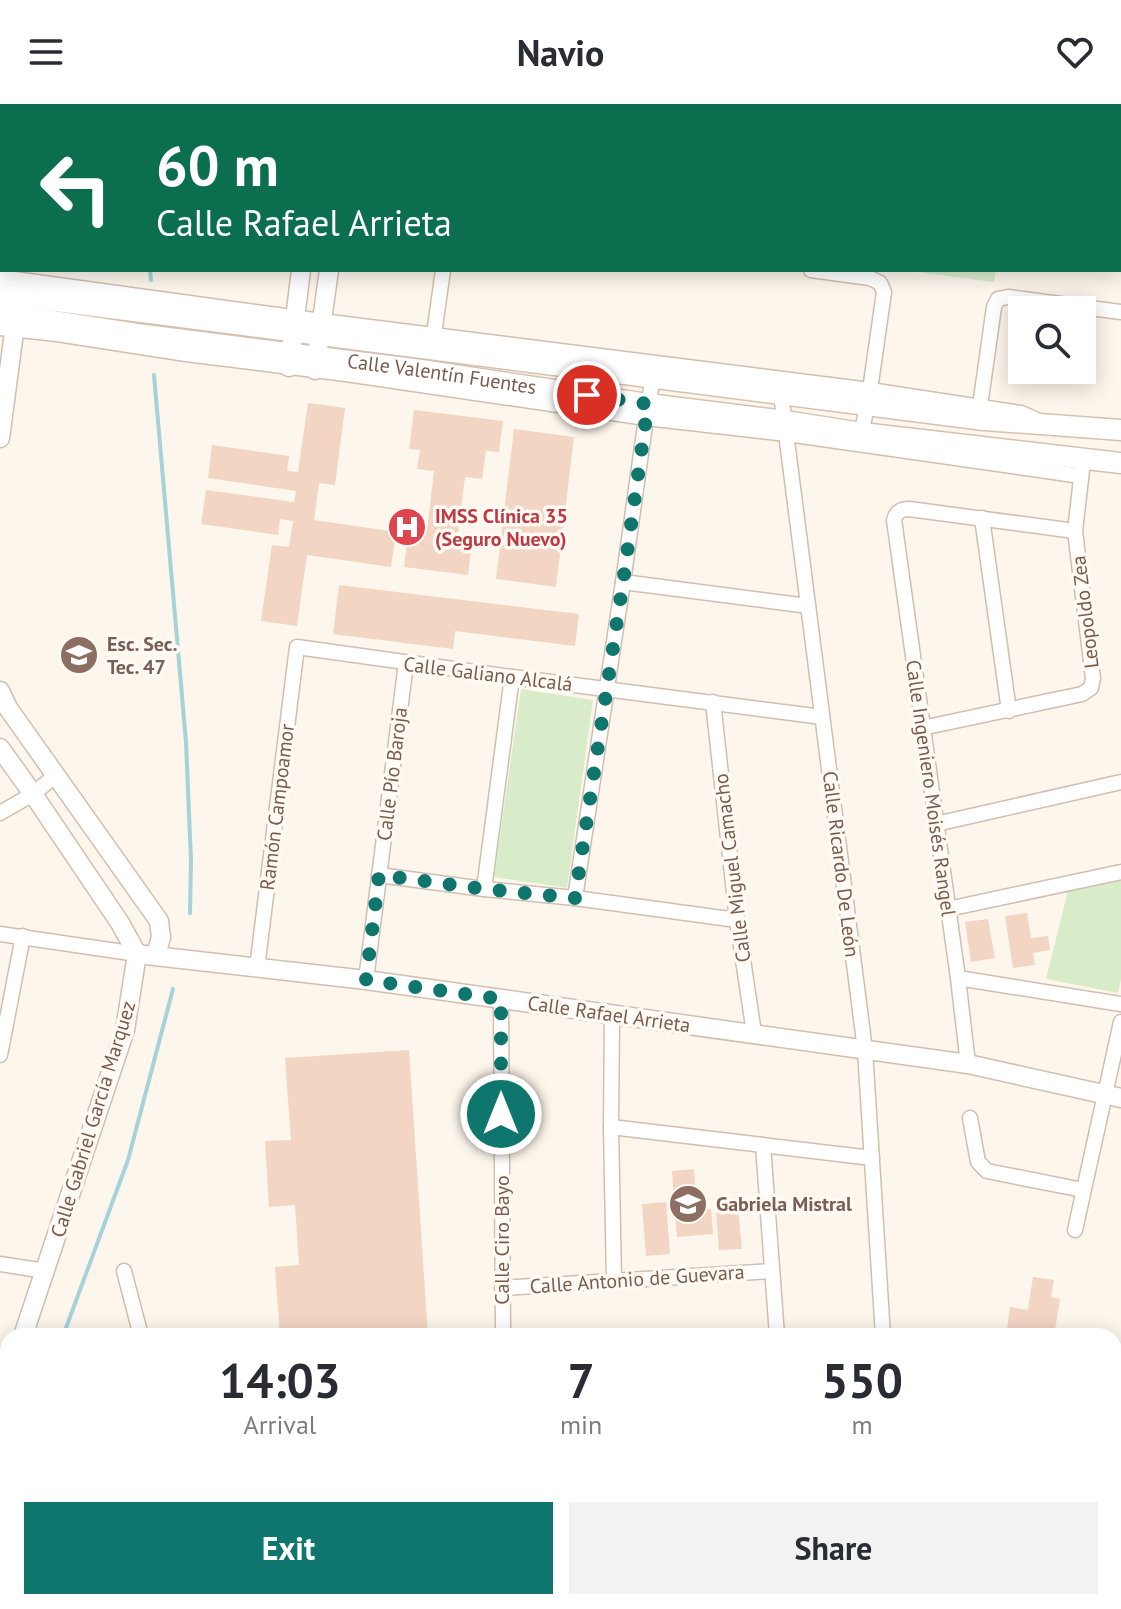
<!DOCTYPE html>
<meta charset="utf-8">
<style>
body{margin:0;font-family:"PT Sans",sans-serif;background:#f2f2f3;color:#2b2b33;height:100vh;display:flex;flex-direction:column;font-size:30px;white-space:nowrap}
*{box-sizing:border-box;margin:0}
p{font-size:26px;color:#7c7c81}
.icon{flex:none;width:44px;height:44px;fill:none;stroke:currentColor;stroke-width:2;stroke-linecap:round;stroke-linejoin:round}
.map{position:relative;flex:1;overflow:hidden}
.sheet{position:absolute;left:0px;top:1224px;width:1122px;height:282px;display:flex;flex-direction:column;background:#fff;border-radius:24px 24px 0 0;box-shadow:0 4px 20px #0003}
.sheet>*{flex:none}
.banner{position:absolute;left:0px;top:0px;width:1122px;height:168px;box-shadow:0 4px 20px #0003;background:#0b6e4f;color:#fff;overflow:hidden}
.tools{position:absolute;left:1008px;top:192px;display:grid;gap:16px}
.tools a{display:grid;place-items:center;width:88px;height:88px;border-radius:0px;background:#fff;box-shadow:0 4px 20px #0003;font-size:40px}
.pin{position:absolute;display:grid;place-items:center;width:68px;height:68px;color:#fff;margin:-34px;border:4px solid #fff;border-radius:50%;box-shadow:0 2px 8px #0007}
.me{position:absolute;width:88px;margin:-44px;rotate:0deg;stroke-linejoin:round;filter:drop-shadow(0 0 6px #0008)}
.turn{display:flex;align-items:center;gap:28px;height:168px;padding:0 24px;font-size:36px}
.turn .icon{width:104px;height:104px;stroke-width:2.5}
.turn b{display:block;font-size:56px;line-height:68px}
.eta{display:flex;justify-content:space-evenly;align-items:center;height:136px;text-align:center}
.eta b{font-size:48px;font-weight:600;line-height:56px}
.action{display:flex;gap:16px;margin-top:auto;padding:16px 24px}
.action a{flex:1;height:92px;border-radius:0px;background:#0f766e;color:#fff;font-size:32px;font-weight:600;line-height:92px;text-align:center}
.action a+a{background:#f2f2f3;color:#2b2b33}
header{display:flex;justify-content:space-between;align-items:center;height:104px;padding:0 24px;background:#fff;font-size:36px;font-weight:600}
.map>svg:first-child{display:block}
.green{fill:#d8ecc9}
.lines{fill:none;stroke-linecap:round;stroke-linejoin:round}
.stream{stroke:#a5d3da;stroke-width:4}
.building{fill:#f3d5c3}
.minor-casing{stroke:#d1beb0;stroke-width:17}
.tertiary-casing{stroke:#d1beb0;stroke-width:21}
.secondary-casing{stroke:#d6c0b0;stroke-width:23}
.minor{stroke:#fff;stroke-width:14}
.tertiary{stroke:#fff;stroke-width:18}
.secondary{stroke:#fff;stroke-width:20}
.route{stroke:#0f766e;stroke-width:14;stroke-dasharray:0 25.2}
.labels{text-anchor:middle;dominant-baseline:central;stroke-width:7;stroke-linejoin:round;paint-order:stroke}
.street-label{font-size:20px;fill:#7a5c4d;stroke:#fffaf3}
.health-label{font-size:20px;font-weight:bold;fill:#be3a42;stroke:#fffaf3;text-anchor:start}
.education-label{font-size:20px;font-weight:bold;fill:#785e54;stroke:#fffaf3;text-anchor:start}
</style>
<header><svg class="icon" aria-label="menu" viewBox="0 0 24 24"><path d="M4 6h16M4 12h16M4 18h16"/></svg>Navio<svg class="icon" aria-label="heart" viewBox="0 0 24 24"><path d="M12 20l-8-8c-3-5 5-10 8-4 3-6 11-1 8 4z"/></svg></header>
<div class="map">
<svg width="1121" height="1505" viewBox="0 0 1121 1505">
<rect width="100%" height="100%" fill="#fdf6ec"/>
<g class="green">
<path d="M902 166H996L994 178Z"/>
<path d="M521 585 593 596 567 784 494 773Z"/>
<path d="M1121 776V875L1118 889 1046 875 1068 787Z"/>
</g>
<g class="lines">
<g class="stream">
<path d="M134 0 135 2"/>
<path d="M150 166 151 176"/>
<path d="M154 271 186 638 191 757 190 809"/>
<path d="M63 1232 128 1056 173 885"/>
</g>
</g>
<g class="building">
<path d="M308 299 345 304 335 381 319 379 314 416 396 428 391 463 307 451 297 522 261 517 272 441 289 443 293 417 280 415 278 431 201 420 206 386 294 398 296 387 208 374 212 341 289 352 287 367 298 368Z"/>
<path d="M414 306 503 317 499 348 486 347 482 375 465 373 458 429 473 431 468 471 404 463 409 425 427 427 434 367 417 365 420 346 409 345Z"/>
<path d="M514 325 574 333 556 483 496 475Z"/>
<path d="M339 481 579 510 575 542 455 527 453 545 333 530Z"/>
<path d="M1027 809 1031 834 1048 832 1050 846 1033 849 1035 861 1013 864 1005 812Z"/>
<path d="M988 815 995 854 971 858 965 818Z"/>
<path d="M409 946 428 1232H280L275 1163 299 1161 295 1101 269 1103 265 1037 291 1036 285 954Z"/>
<path d="M694 1065 696 1098 674 1100 672 1067Z"/>
<path d="M737 1093 742 1145 719 1146 715 1095Z"/>
<path d="M666 1098 670 1150 646 1152 642 1100Z"/>
<path d="M711 1105 713 1130 677 1133 675 1108Z"/>
<path d="M1033 1173 1054 1176 1051 1193 1060 1195 1054 1232H1006L1010 1203 1028 1206Z"/>
<path d="M309 1498H602L601 1505H309Z"/>
</g>
<g class="lines">
<defs>
<g id="minor">
<path d="M87 2V0"/>
<path d="M466 2V0"/>
<path d="M909 2V0"/>
<path d="M1021 2V0"/>
<path d="M1120 101H1121"/>
<path d="M811 166 870 174 880 179 884 188 870 286 860 337"/>
<path d="M0 173 322 217 870 286 1021 309 1035 315"/>
<path d="M0 224 57 230 186 250 346 270 646 314 787 330 1081 372"/>
<path d="M434 230 443 166"/>
<path d="M781 290 865 946 883 1232"/>
<path d="M980 302 994 203 998 195 1008 193 1121 208"/>
<path d="M982 414 1009 607"/>
<path d="M623 478 808 502"/>
<path d="M713 598 737 816 754 929"/>
<path d="M922 624 1082 590 1091 584 1093 574 1075 427 1082 366"/>
<path d="M0 709 33 690 56 671"/>
<path d="M936 720 1121 678"/>
<path d="M379 771 484 785 575 794 737 816"/>
<path d="M484 785 512 573"/>
<path d="M575 794 623 478 646 314 653 273"/>
<path d="M948 805 1121 768"/>
<path d="M0 830 137 850"/>
<path d="M257 864 297 543 512 573 822 613"/>
<path d="M958 874 1121 900"/>
<path d="M366 876 406 559"/>
<path d="M501 895 503 1232"/>
<path d="M612 910 611 1023 614 1177"/>
<path d="M0 951 23 832"/>
<path d="M968 960 958 874 894 416C896 408 901 405 909 405L1075 427"/>
<path d="M970 1014 978 1058 987 1067 1083 1086"/>
<path d="M611 1023 872 1054"/>
<path d="M763 1041 777 1232"/>
<path d="M1075 1126 1121 918"/>
<path d="M0 1160 45 1167"/>
<path d="M124 1167 141 1232"/>
<path d="M502 1184 772 1167"/>
<path d="M0 1424 8 1414"/>
<path d="M238 1498 240 1505"/>
<path d="M56 1505V1498"/>
</g>
<g id="tertiary">
<path d="M322 2V0"/>
<path d="M351 2 352 0"/>
<path d="M289 263 301 166"/>
<path d="M315 266 329 166"/>
<path d="M0 334 18 198"/>
<path d="M0 587 8 604 159 817 161 833 156 851"/>
<path d="M0 644 33 690 120 819 137 850 125 926 23 1232"/>
<path d="M137 850 366 876 968 960 1121 994"/>
<path d="M0 1294 8 1275"/>
<path d="M1114 1321 1121 1322"/>
<path d="M0 1341 8 1345"/>
</g>
<g id="secondary">
<path d="M0 190 984 316 1121 326"/>
<path id="s1" d="M0 209 137 230 421 266 648 300 785 317 862 329 1121 359"/>
</g>
</defs>
<use href="#minor" class="minor-casing"/>
<use href="#tertiary" class="tertiary-casing"/>
<use href="#secondary" class="secondary-casing"/>
<use href="#minor" class="minor"/>
<use href="#tertiary" class="tertiary"/>
<use href="#secondary" class="secondary"/>
</g>
<g class="lines">
<path class="route" d="M501 1010V895L366 876 379 771 484 785 575 794 623 478 648 300 587 291"/>
</g>
<defs>
<symbol id="hospital-disc" viewBox="-11 -11 22 22"><circle r="9.5" fill="#e0444e" stroke="#fffaf3"/><path d="M-5-5h3v3.5h4V-5h3V5h-3V1.5h-4V5h-3Z" fill="#fff"/></symbol>
<symbol id="school-disc" viewBox="-11 -11 22 22"><circle r="9.5" fill="#8d6e63" stroke="#fffaf3"/><path d="M0-5L7-2L0 1L-7-2ZM-4 1L0 2.5L4 1V4Q0 6-4 4Z" fill="#fff"/></symbol>
</defs>
<g fill-rule="evenodd">
<use href="#hospital-disc" x="385" y="401" width="44" height="44"/>
<use href="#school-disc" x="57" y="529" width="44" height="44"/>
<use href="#school-disc" x="666" y="1078" width="44" height="44"/>
</g>
<g class="labels">
<g class="street-label">
<text stroke="none"><textPath href="#s1" startOffset="446">Calle Valentín Fuentes</textPath></text>
<text transform="translate(1085 508) rotate(-97)">Leopoldo Zea</text>
<text transform="translate(488 570) rotate(7)">Calle Galiano Alcalá</text>
<text transform="translate(392 670) rotate(-83)">Calle Pío Baroja</text>
<text transform="translate(931 684) rotate(82)">Calle Ingeniero Moisés Rangel</text>
<text transform="translate(277 703) rotate(-83)">Ramón Campoamor</text>
<text transform="translate(841 760) rotate(83)">Calle Ricardo De León</text>
<text transform="translate(732 764) rotate(-97)">Calle Miguel Camacho</text>
<text transform="translate(609 910) rotate(8)">Calle Rafael Arrieta</text>
<text transform="translate(93 1015) rotate(-73)">Calle Gabriel García Marquez</text>
<text transform="translate(502 1136) rotate(-90)">Calle Ciro Bayo</text>
<text transform="translate(637 1175) rotate(-4)">Calle Antonio de Guevara</text>
</g>
<g class="health-label">
<text x="435" y="412">IMSS Clínica 35<tspan x="435" dy="23">(Seguro Nuevo)</tspan></text>
</g>
<g class="education-label">
<text x="107" y="540">Esc. Sec.<tspan x="107" dy="23">Tec. 47</tspan></text>
<text x="716" y="1100">Gabriela Mistral</text>
</g>
</g>
</svg>
<div class="tools">
<a><svg class="icon" aria-label="search" viewBox="0 0 24 24"><circle cx="10" cy="10" r="6"/><path d="M15 15l6 6"/></svg></a>
</div>
<div class="pin" style="left:587px;top:291px;background:#d93025"><svg class="icon" aria-label="arrive" viewBox="0 0 24 24"><path d="M6 21V4h12l-3 4 3 4H6"/></svg></div>
<svg class="me" style="left:501px;top:1010px" viewBox="-20 -20 40 40"><circle r="17" fill="#0f766e" stroke="#fff" stroke-width="3"/><path d="M0-11L8 9 0 5-8 9z" fill="#fff"/></svg>
<div class="banner">
<div class="turn"><svg class="icon" aria-label="left" viewBox="0 0 24 24"><path d="M17 20v-9H6M10 6l-5 5 5 5"/></svg><div><b>60 m</b>Calle Rafael Arrieta</div></div>
</div>
<section class="sheet">
<div class="eta">
<div><b>14:03</b><p>Arrival</p></div>
<div><b>7</b><p>min</p></div>
<div><b>550</b><p>m</p></div>
</div>
<div class="action"><a>Exit</a><a>Share</a></div>
</section>
</div>
